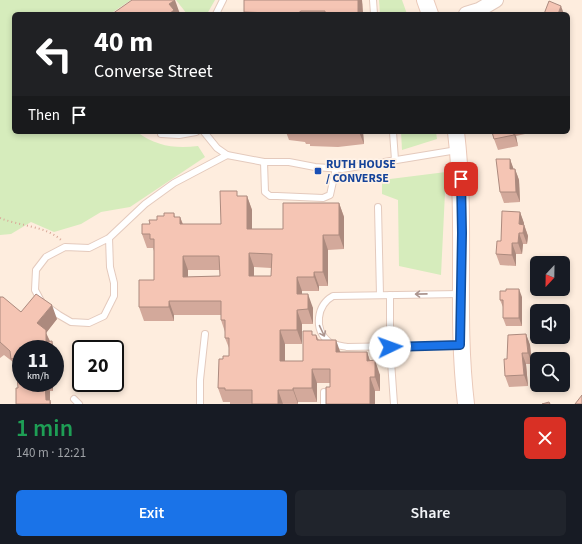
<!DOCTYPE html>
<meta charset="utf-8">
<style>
body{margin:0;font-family:"Source Sans 3",sans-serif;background:#20242c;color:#f1f3f6;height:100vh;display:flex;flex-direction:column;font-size:15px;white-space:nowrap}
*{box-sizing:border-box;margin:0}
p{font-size:13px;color:#9ea1a6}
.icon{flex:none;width:22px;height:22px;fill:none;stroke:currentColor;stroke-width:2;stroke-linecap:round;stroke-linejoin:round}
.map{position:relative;height:404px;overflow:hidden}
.side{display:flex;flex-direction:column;background:#171b24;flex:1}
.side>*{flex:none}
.guide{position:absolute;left:12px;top:12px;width:558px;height:122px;border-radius:6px;box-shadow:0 2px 6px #0003;background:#202124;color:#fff;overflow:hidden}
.needle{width:26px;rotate:202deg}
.fabs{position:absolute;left:530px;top:256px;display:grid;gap:8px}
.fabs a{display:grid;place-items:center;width:40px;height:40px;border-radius:6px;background:#171b24;box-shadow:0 2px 6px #0003;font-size:20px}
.speed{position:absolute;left:12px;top:340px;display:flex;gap:8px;font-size:20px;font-weight:700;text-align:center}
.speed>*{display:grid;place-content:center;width:52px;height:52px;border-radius:50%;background:#171b24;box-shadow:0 2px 6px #0003;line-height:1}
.speed small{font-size:10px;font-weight:400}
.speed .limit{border:2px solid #111;border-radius:6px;background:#fff;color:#111}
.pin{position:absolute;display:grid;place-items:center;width:34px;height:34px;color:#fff;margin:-17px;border-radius:8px;box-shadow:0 2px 6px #0006}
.me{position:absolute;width:44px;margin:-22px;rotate:87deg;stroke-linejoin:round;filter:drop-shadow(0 0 3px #0008)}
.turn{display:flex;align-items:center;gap:14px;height:84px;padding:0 16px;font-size:18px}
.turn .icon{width:52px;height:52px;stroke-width:2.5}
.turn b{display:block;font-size:28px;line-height:34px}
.then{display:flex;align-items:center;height:38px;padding:0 16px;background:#0003;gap:8px;font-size:15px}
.round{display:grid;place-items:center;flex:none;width:42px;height:42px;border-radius:6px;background:#20242c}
.summary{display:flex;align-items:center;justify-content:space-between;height:68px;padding:0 16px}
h1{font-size:24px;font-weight:600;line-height:30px;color:#1e9e55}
.action{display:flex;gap:8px;margin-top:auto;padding:8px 16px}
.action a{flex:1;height:46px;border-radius:6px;background:#1a73e8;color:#fff;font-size:16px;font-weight:600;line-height:46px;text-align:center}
.action a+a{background:#20242c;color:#f1f3f6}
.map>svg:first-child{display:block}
.green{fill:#d6ecbc}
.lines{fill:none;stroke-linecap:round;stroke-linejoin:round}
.service-casing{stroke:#e4cabd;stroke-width:8}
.tertiary-casing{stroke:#e4cabd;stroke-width:16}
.secondary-casing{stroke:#eac9b9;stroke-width:18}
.path{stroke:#d9a898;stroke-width:2;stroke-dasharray:1 3;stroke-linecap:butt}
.service{stroke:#fff;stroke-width:6}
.tertiary{stroke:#fff;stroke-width:14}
.secondary{stroke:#fff;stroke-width:16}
.wall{fill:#d3a99b;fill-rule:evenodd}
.shaded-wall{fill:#ac8a7e}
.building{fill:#f5c5b4;stroke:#ac8a7e;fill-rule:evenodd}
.oneway{stroke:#ac958f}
.route-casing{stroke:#114b97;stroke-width:10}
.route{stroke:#1a73e8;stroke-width:7}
.transit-dot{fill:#1a4fb4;stroke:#fff2e6;stroke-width:1.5}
.labels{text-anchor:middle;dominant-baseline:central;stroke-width:3.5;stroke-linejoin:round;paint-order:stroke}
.transit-label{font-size:12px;font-weight:bold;fill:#164399;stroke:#fff2e6;text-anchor:start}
</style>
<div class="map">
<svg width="582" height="404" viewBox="0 0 582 404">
<rect width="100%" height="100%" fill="#feedde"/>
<g class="green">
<path d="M0 0H131L113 12 112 14H14V132H137C156 146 175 149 198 146L205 157 130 207 101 212 81 224 54 232 31 222 11 234 0 235Z"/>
<path d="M176 0H215L207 14H187Z"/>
<path d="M379 0H402L407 14H380Z"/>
<path d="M401 132H436L437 139 402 150Z"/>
<path d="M446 172 441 275 399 266 398 200 382 194V180Z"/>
</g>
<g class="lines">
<defs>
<g id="service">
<path d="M373 0 374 14"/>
<path d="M216 14 223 0"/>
<path d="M393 132 395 160"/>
<path d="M161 134 179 135 196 132"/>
<path d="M227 155 264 162H289L315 167 342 169 457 150"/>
<path d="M264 162 265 192 270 196H277L323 198 330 195 336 168"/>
<path d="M378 207 380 295"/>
<path d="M109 238 110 267 114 283V296L104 316 89 323 71 322 59 315 42 303 35 290 36 270 46 257 65 247 89 248 109 238 145 204 174 183 227 155 217 148 204 132"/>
<path d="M460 294 333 296C317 305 313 329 329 342 333 345 342 346 347 347L460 345"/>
<path d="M390 295V347L394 404"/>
<path d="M74 399 79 404"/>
<path d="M200 404V380L205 334"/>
<path d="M324 404V392"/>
</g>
<path id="tertiary" d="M466 14 479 10 496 0"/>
<g id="secondary">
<path d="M425 0 430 14"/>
<path d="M456 132C467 223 455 313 466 404"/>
</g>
</defs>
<use href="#service" class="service-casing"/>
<use href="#tertiary" class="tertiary-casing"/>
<use href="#secondary" class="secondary-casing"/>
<path class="path" d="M0 218C19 226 47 226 62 241"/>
<use href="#service" class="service"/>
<use href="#tertiary" class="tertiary"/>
<use href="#secondary" class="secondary"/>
</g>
<g class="wall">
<path d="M244 0H362L363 14H244Z"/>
<path d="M286 132H363L364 144 338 147 310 146V144H306L305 142 289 140Z"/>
<path d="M492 132H525V134L516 136 518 146 498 150 494 139Z"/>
<path d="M510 159 513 169H515L519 180 520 202 504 203 500 192Z"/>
<path d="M239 196H247L252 210V229H283L339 203 344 217V249L328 250V286H319V291H302V294L313 308V324H302V344H285V361H303L313 335H316L319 340 340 352H367L370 361 380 375V391H375V404H326L330 387V383H317V402H298V404H230V402H223L218 388 223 359 229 356V348L225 338V332L221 320V315H174V321H144L139 307 154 280V251L153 248H147L142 234 150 224 164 216 174 213 175 217H180L183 224H221ZM254 267 271 268V276H254ZM188 270H220V276L188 277Z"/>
<path d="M520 212 528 236 527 244H523L522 254H516V266L500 265 496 254 501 241Z"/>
<path d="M0 297 21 312 57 319 46 333 50 341 21 349V383H53V391H50V400L51 404H16L18 388 17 373 13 362 4 355 0 358Z"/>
<path d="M522 297V326H506L503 318V307L500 300Z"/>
<path d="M526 334 530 345 532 364H526L528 386 509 387 505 376 507 359Z"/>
<path d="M55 350 57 355V365H55Z"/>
</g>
<g class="shaded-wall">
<path d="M175 0 180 14H169V4Z"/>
<path d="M358 0H362L363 14H358Z"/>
<path d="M561 6 564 14H558Z"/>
<path d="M301 11 302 14H297Z"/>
<path d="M359 132H363L364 144Z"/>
<path d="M513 132H514L516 136 518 146Z"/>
<path d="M510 159 514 170 510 169Z"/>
<path d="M515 169 519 180 520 202 516 192Z"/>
<path d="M247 196 252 210V243L247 229Z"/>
<path d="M339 203 344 217V249L339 235Z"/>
<path d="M520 212 524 223 523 233 519 224Z"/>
<path d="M180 217 185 231 180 224Z"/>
<path d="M524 225 528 236 527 244 523 233Z"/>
<path d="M519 233 523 244 522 254 518 243Z"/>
<path d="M323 235 328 250V286L323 272Z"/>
<path d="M512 243 516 254V266L512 255Z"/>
<path d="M249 253 254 267V290L249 276Z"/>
<path d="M183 256 188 270V291L183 277Z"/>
<path d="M314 272 319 286V291L314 277Z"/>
<path d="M297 277 302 291V308L297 294Z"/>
<path d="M519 289 522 297V326L519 318Z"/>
<path d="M308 294 313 308V324L308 309Z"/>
<path d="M169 301 174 315V321L169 307Z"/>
<path d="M52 305 57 319 46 333 51 344 46 342 37 323Z"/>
<path d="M297 310 302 324V344L297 330Z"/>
<path d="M280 330 285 344V375L280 361Z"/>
<path d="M526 334 530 345 532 364 528 353Z"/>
<path d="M336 340 341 354 336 352Z"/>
<path d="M52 341 54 349H52Z"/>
<path d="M55 350 57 355V365L55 358Z"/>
<path d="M367 352 372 367 367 361Z"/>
<path d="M522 353 526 364 528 386 524 375Z"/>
<path d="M375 360 380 375V391L375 377Z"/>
<path d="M312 369 317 383V402L312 388Z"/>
<path d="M370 377 375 391V404H370Z"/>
<path d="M45 383H47L50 391V400L51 404H47L46 400Z"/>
<path d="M50 383H53V391Z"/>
<path d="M293 388 298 402V404L293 390Z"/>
<path d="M278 390 283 404H278Z"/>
</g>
<g class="building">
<path d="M132 0H175L169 4 174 10 169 14H112Z"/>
<path d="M244 0H358V14H325V11H301L297 14 244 12Z"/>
<path d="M549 1 561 6 558 14H544Z"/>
<path d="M492 132H513L514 135 494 139Z"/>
<path d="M496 159H510V169H515L516 192H500Z"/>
<path d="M220 191H237V196H247V229H283V203H339V235H323V272H314V277H297V294H308V309L297 310V330H280V361H303V331H312V335H316L317 340H336V352H367V361L375 360V377H370V404H326V387H330V369H312V388H293V390H278V404H252V390H225V388H218L219 359H223V356H229V338H225V320H221V301H169V307H139V280H154V239H150V234H142V224H150L149 220H157V216H164V213H174V217H180V224H221ZM249 253 272 254 271 276H249ZM183 256H219L220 276 183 277Z"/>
<path d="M502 211 520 212 519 224 524 225 523 233H519L518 243H512V255L496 254 497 241H501Z"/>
<path d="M506 289H519V318H503V300H500V291H506Z"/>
<path d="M36 294 52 305 37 323 46 330V342L52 341V349H21V383H45L46 400H50V404H16V388H18L16 358 11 359 10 351 0 342V297H3L21 312Z"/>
<path d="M526 334 528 353H522L524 375 505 376 504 359H507L508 335Z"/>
<path d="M582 395V404H575Z"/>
<path d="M549 402 550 404H542Z"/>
</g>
<defs><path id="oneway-shaft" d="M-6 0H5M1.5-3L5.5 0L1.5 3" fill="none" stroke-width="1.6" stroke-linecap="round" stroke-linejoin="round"/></defs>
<g class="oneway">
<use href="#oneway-shaft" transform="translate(421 294) rotate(179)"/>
<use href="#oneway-shaft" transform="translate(322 331) rotate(65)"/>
</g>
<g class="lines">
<defs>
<path id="route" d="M390 347 460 345 462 233 461 179"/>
</defs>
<use href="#route" class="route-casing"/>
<use href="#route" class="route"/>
</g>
<rect class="transit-dot" x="314" y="167" width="8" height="8" rx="2"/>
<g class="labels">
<g class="transit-label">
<text x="326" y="164">RUTH HOUSE<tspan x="326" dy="14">/ CONVERSE</tspan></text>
</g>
</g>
</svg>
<div class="fabs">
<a><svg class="needle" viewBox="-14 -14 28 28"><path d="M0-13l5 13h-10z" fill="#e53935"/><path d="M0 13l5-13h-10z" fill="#9ea1a6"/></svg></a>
<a><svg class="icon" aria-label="sound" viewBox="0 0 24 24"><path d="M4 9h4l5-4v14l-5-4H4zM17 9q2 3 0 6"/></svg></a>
<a><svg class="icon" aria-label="search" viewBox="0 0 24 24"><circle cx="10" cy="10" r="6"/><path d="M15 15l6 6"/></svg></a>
</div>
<div class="speed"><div>11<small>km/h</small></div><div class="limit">20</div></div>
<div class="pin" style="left:461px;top:179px;background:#d93025"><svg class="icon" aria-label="arrive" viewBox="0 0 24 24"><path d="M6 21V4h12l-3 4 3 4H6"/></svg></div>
<svg class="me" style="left:390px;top:347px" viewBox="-20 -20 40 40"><circle r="19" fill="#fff"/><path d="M0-13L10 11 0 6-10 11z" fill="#1a73e8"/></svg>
<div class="guide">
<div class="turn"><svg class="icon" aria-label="left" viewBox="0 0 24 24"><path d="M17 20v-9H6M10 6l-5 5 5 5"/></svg><div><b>40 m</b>Converse Street</div></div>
<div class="then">Then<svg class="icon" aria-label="arrive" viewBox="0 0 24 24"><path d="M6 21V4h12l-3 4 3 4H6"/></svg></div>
</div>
</div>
<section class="side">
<div class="summary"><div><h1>1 min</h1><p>140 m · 12:21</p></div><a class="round" style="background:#d93025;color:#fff"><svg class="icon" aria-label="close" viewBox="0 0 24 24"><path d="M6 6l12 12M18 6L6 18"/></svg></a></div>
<div class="action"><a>Exit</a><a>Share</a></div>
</section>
